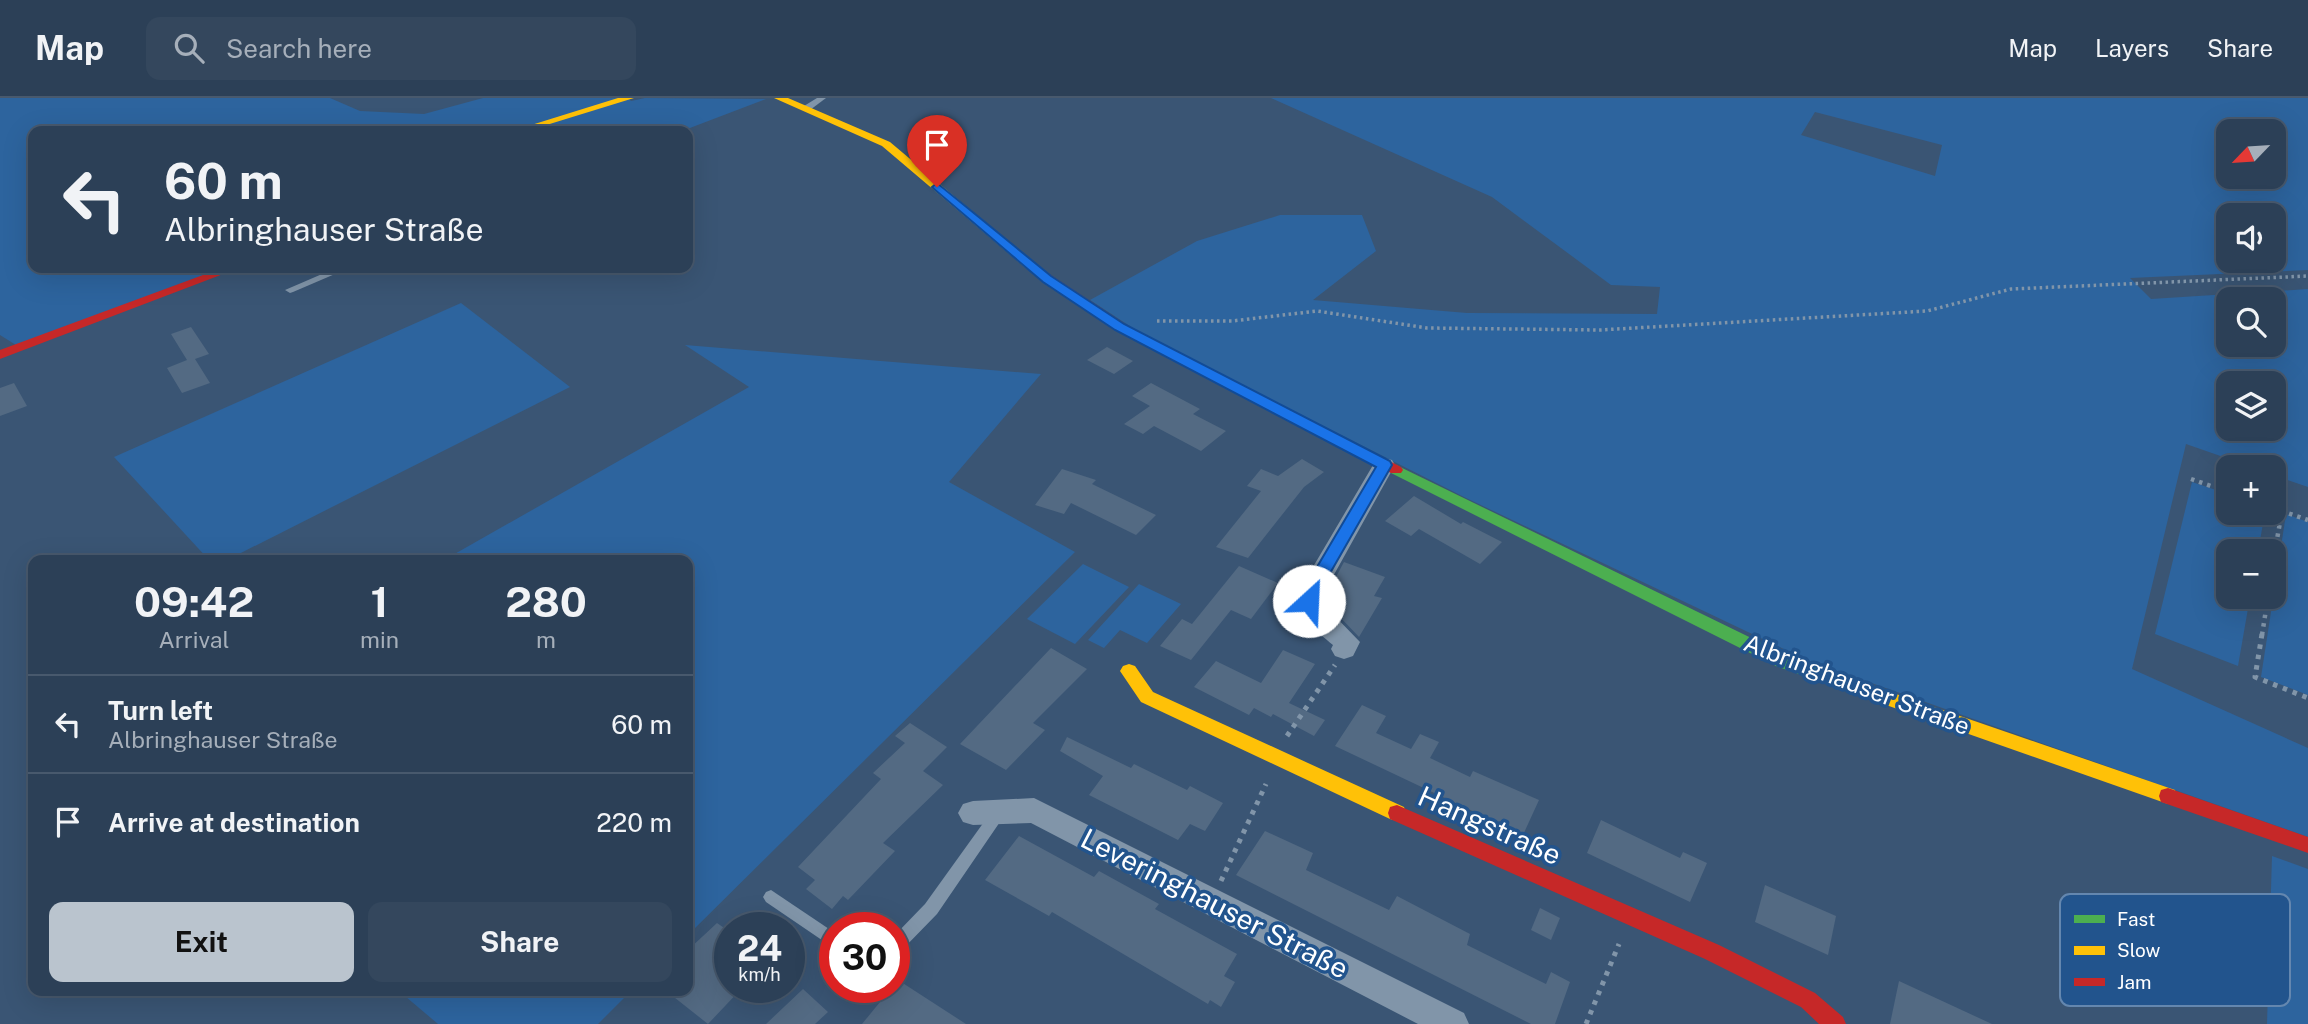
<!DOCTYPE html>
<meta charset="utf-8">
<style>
body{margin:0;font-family:"Public Sans",sans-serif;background:#34475d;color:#f1f3f6;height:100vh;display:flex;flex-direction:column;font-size:26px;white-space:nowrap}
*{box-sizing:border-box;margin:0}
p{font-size:23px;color:#a6afba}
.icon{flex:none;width:38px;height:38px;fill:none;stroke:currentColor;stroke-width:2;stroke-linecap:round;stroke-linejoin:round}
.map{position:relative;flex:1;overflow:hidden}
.sheet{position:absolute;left:28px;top:457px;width:665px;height:441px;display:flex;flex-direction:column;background:#2c4057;border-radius:14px;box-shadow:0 7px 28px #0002,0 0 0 2px #48596d}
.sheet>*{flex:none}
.guide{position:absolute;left:28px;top:28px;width:665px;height:147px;border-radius:14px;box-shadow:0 7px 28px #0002,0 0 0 2px #48596d;background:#2c4057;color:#f1f3f6;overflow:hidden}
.needle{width:46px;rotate:245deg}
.tools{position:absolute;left:2216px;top:21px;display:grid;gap:14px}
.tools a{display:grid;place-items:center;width:70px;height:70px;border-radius:14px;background:#2c4057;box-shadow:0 7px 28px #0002,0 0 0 2px #48596d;font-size:35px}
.speed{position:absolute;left:714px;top:814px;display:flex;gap:14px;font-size:35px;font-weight:700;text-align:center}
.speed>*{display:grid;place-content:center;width:91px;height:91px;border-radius:50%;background:#2c4057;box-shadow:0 7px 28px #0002,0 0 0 2px #48596d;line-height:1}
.speed small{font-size:18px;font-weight:400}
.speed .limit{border:10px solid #d22;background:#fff;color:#111}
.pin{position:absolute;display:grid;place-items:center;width:60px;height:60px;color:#fff;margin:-72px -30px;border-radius:50% 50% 50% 0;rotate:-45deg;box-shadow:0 0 7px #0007}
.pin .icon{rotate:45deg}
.me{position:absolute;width:77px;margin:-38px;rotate:25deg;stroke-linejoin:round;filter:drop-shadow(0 0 5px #0008)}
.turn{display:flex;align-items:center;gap:24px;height:147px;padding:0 21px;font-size:32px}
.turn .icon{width:91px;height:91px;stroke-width:2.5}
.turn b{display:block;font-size:49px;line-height:60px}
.eta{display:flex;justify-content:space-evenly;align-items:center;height:119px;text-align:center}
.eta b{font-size:42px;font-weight:700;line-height:49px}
.cta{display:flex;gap:14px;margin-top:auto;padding:14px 21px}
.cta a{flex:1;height:80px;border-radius:14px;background:#bac4ce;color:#111;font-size:28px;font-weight:700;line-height:80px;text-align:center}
.cta a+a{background:#34475d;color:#f1f3f6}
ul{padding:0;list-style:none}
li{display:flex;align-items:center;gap:21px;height:98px;padding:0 21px;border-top:2px solid #48596d}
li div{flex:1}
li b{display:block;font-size:26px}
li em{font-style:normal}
header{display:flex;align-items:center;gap:42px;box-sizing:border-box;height:98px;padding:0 35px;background:#2c4057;border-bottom:2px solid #48596d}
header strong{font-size:33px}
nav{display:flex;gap:38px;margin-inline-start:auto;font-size:24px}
.search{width:490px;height:63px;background:#34475d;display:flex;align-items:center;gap:18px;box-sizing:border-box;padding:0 24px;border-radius:14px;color:#a6afba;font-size:26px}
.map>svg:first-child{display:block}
.green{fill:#2d649e;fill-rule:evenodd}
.building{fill:#536a83}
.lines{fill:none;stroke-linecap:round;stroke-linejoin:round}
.path-far2{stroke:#8195a9;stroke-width:3.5;stroke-dasharray:2.5 3.5;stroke-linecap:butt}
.path-far1{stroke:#8195a9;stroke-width:4.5;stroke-dasharray:3.5 5;stroke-linecap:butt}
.path{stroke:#8195a9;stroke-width:5;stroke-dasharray:4.5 6;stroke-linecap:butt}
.lane{fill:#8195a9;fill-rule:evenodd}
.street{fill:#8195a9;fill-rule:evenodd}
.fast{fill:#4caf50;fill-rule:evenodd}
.slow{fill:#ffc107;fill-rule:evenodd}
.jam{fill:#c62828;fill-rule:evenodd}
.route{fill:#1a73e8;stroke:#114b97;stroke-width:2}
.labels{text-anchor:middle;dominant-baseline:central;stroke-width:7;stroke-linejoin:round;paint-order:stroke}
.street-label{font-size:24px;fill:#fff;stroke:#22548d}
.near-street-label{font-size:28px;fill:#fff;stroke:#22548d}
.key{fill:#22548d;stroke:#6487af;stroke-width:2}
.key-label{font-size:19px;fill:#fff}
</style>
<header>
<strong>Map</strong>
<div class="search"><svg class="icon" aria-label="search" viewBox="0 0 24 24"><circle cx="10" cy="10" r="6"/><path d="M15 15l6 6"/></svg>Search here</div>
<nav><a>Map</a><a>Layers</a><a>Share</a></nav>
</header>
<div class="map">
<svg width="2308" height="926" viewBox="0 0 2308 926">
<rect width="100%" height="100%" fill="#3a5574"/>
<g class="green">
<path d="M0 0H330L360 13 424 16 483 0H628L631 3 645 0 766 1 682 33H33V170H226L16 247 0 237Z"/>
<path d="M1271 0H2308V172L2130 180 2151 201 2308 191V389L2273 377V369H2252L2186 346 2132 571 2308 650V739L1809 563 1464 399 1145 238 1090 202 1197 143 1280 117H1362L1376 153 1313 202 1467 215 1657 216 1660 189 1611 187 1492 99ZM1815 14 1942 47 1935 78 1801 37ZM2228 33H2273V79H2228ZM2228 117H2273V163H2228ZM2228 201H2273V247H2228ZM2228 285H2273V331H2228Z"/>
<path d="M461 205 570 289 227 462H209L114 359Z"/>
<path d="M685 247 1041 276 949 384 1075 454 688 837V462H444L749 289Z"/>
<path d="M2192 384 2228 396V415H2265L2258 453H2228V499H2250L2238 568 2155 536Z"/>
<path d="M2286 416 2308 424V597L2261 579Z"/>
<path d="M1083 466 1129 489 1075 546 1027 521Z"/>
<path d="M1139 486 1181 506 1147 545 1120 532 1104 550 1088 542Z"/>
<path d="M2272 758 2308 771V926H2267Z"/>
<path d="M399 893H631L598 926H438Z"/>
</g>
<g class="building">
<path d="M191 229 209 256 195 261 210 285 182 295 167 270 187 262 171 236Z"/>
<path d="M1107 249 1133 263 1114 276 1087 262Z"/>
<path d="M14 285 27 308 0 318V290Z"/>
<path d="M1151 285 1200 311 1193 316 1226 333 1201 353 1154 328 1143 336 1124 326 1150 308 1132 298Z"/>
<path d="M1302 361 1324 374 1304 389 1248 460 1216 449 1261 393 1247 388 1261 371 1278 378Z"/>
<path d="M1062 371 1096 382 1092 386 1156 417 1136 437 1071 405 1064 416 1035 407Z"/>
<path d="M1414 398 1461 426 1463 424 1502 444 1480 466 1419 431 1411 438 1385 423Z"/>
<path d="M1344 464 1385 479 1374 498 1382 500 1359 539 1338 517 1344 506 1329 501V492Z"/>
<path d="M1239 468 1278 485 1251 521 1231 512 1191 562 1160 548 1182 521 1192 526Z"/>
<path d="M1051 550 1087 571 1033 625 1045 632 1006 672 960 646Z"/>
<path d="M1283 552 1315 566 1289 605 1325 622 1314 638 1273 616 1271 619 1254 610 1249 617 1194 589 1216 563 1261 585Z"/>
<path d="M1362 607 1386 618 1376 635 1411 651 1420 636 1439 644 1430 660 1470 679 1473 673 1539 702 1523 737 1335 648Z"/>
<path d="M910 625 947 649 923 673 943 687 883 745 895 753 848 802 843 798 832 811 806 791 815 782 798 769 881 681 873 675 905 645 895 638Z"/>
<path d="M1067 639 1131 670 1134 666 1187 692 1190 688 1223 705 1205 733 1190 726 1178 742 1089 697 1103 678 1060 653Z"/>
<path d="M1601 722 1680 760 1683 754 1707 765 1690 804 1587 755Z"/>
<path d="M1265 733 1313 755 1306 772 1389 812 1397 798 1470 836 1467 847 1546 886 1551 874 1570 884 1555 926H1531L1236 777Z"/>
<path d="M1019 738 1094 779 1099 773 1159 806 1155 811 1237 856 1224 878 1235 884 1221 909 1210 902 1208 906 1052 814 1049 818 985 782Z"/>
<path d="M1765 787 1836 818 1828 857 1755 824Z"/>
<path d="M1540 810 1560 820 1551 842 1531 832Z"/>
<path d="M717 825 730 834V889H743L708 926 665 892H688V852Z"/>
<path d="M898 882 966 926H862Z"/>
<path d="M1899 883 1992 926H1890Z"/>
<path d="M803 891 828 914 815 926H766Z"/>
</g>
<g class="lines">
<path class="path-far2" d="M1157 223H1232L1317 213 1427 230 1600 232 1927 213 2011 191 2308 178"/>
<g class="path-far1">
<path d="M2191 381 2228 394"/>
<path d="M2273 410 2308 422"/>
<path d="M2273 464 2282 413"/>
<path d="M2262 537 2268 499"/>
</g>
<g class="path">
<path d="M2262 536 2255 579 2308 600"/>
<path d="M1287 638 1335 567"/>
<path d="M1221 783 1266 686"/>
<path d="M1586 926 1619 846"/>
</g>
<g class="lane">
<path d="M817 0H826L810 12H804V8Z"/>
<path d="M336 170H349L293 194 290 195 285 192Z"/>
<path d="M999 708 1004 710 1006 714 1004 718 937 816 900 854 894 856V838L925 806 994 710Z"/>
<path d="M771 792 835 835V851L766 804 763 799 766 794Z"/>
</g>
<g class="street">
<path d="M1384 360 1392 362 1395 367 1326 491 1327 510 1360 544 1353 558 1344 561 1335 558 1331 551 1333 547C1315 532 1297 516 1300 491L1376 362Z"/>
<path d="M1034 700 1464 915 1469 926H1418L1031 725 973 727 963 724 958 715 963 706 973 703Z"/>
</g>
<path class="fast" d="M1396 367 1788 558 1844 578 1847 583 1844 588 1838 590 1776 568 1391 375 1389 372 1391 369Z"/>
<g class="slow">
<path d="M618 0H634L527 33H512Z"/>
<path d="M774 0H788L890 44 1037 168 1031 172 1027 171 882 48Z"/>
<path d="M1129 566 1135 568 1153 594 1404 709 1406 715 1404 721 1397 723 1390 721 1141 604 1120 573 1123 568Z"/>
<path d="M1838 576 2175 692 2177 698 2175 704 2168 706 1832 588 1829 583 1832 578Z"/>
</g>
<g class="jam">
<path d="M1031 164 1125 226 1401 369 1403 372 1401 375H1391L1115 232 1027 171 1025 168Z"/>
<path d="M222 170H239L0 261V252Z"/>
<path d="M2168 690 2308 739V755L2161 704 2159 698 2161 692Z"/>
<path d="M1397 707 1719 847 1815 895 1843 919 1846 926H1819L1801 909 1705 861 1390 721 1388 715 1390 709Z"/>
</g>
</g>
<path class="route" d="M937 85 1051 178 1124 226 1390 363 1392 367 1321 491 1315 507H1304L1301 503 1304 491 1376 369 1115 232 1043 184 934 91 932 89Z"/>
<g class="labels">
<g class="street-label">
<text transform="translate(1857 586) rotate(21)">Albringhauser Straße</text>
</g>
<g class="near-street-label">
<text transform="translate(1490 727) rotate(24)">Hangstraße</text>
<text transform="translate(1215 805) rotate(27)">Leveringhauser Straße</text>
</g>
</g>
<rect x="2060" y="796" width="230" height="112" rx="10" class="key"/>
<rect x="2074" y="817" width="31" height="8" fill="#4caf50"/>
<rect x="2074" y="848" width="31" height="9" fill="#ffc107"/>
<rect x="2074" y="880" width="31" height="8" fill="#c62828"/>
<g class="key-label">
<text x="2117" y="828">Fast</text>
<text x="2117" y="859">Slow</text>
<text x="2117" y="891">Jam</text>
</g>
</svg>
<div class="tools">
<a><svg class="needle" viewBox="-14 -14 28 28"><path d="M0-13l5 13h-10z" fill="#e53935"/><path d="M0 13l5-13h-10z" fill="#a6afba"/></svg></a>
<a><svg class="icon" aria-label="sound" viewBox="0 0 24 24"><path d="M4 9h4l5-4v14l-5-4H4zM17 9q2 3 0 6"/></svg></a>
<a><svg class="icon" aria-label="search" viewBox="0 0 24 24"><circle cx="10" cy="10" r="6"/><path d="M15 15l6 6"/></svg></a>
<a><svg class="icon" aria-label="layers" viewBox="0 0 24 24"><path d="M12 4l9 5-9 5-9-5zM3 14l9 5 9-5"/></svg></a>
<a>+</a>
<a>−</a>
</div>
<div class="speed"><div>24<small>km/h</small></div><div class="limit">30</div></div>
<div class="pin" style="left:937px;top:89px;background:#d93025"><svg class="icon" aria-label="arrive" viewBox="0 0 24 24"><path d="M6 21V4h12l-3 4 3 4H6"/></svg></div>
<svg class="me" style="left:1309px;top:503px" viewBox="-20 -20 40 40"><circle r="19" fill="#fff"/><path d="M0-13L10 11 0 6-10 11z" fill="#1a73e8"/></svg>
<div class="guide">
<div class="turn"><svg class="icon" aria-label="left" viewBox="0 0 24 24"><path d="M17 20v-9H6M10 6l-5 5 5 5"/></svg><div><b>60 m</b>Albringhauser Straße</div></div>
</div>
<section class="sheet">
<div class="eta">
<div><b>09:42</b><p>Arrival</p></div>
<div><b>1</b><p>min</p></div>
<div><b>280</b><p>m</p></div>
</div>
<ul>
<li><svg class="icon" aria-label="left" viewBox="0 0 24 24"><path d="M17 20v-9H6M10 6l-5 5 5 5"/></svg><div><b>Turn left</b><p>Albringhauser Straße</p></div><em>60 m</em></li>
<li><svg class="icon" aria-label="arrive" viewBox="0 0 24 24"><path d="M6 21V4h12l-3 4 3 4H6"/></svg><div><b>Arrive at destination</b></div><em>220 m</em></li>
</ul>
<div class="cta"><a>Exit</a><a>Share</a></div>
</section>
</div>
